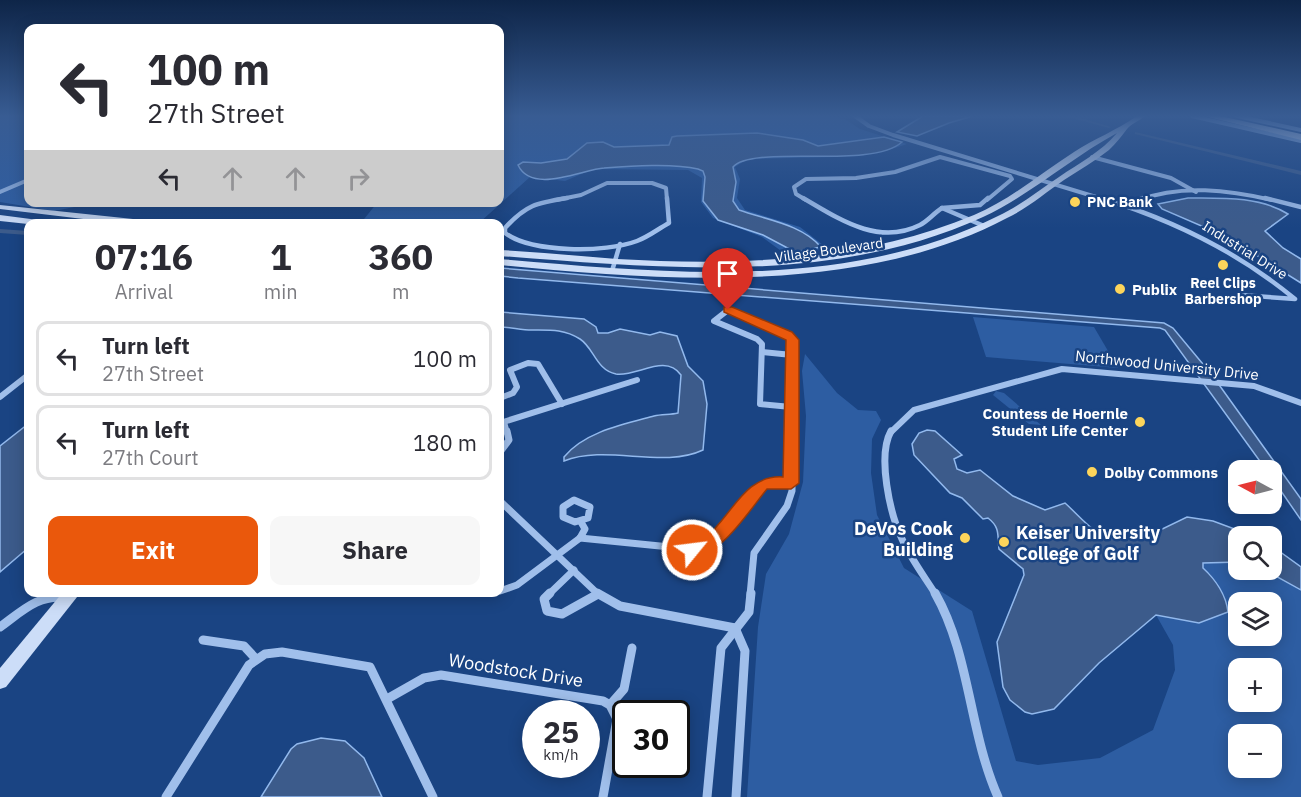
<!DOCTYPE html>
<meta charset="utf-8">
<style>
body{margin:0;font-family:"IBM Plex Sans",sans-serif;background:#f7f7f7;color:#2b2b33;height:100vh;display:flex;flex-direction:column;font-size:22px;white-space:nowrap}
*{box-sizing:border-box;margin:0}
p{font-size:20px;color:#7c7c81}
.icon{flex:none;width:33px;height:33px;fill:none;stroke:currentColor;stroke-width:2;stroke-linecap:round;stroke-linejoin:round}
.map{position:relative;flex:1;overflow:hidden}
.drawer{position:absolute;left:24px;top:219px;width:480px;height:378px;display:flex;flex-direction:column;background:#fff;border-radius:12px;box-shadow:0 3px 15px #0003}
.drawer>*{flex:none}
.banner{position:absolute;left:24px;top:24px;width:480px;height:183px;border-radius:12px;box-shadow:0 3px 15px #0003;background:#fff;color:#2b2b33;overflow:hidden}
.needle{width:39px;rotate:277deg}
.controls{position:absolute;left:1228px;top:460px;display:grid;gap:12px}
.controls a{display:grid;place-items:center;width:54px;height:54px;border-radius:12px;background:#fff;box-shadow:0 3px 15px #0003;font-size:30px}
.speed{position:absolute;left:522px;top:700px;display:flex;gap:12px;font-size:30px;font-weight:700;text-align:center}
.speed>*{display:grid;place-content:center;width:78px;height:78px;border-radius:50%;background:#fff;box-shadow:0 3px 15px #0003;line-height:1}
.speed small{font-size:15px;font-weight:400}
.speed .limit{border:3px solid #111;border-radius:9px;background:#fff;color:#111}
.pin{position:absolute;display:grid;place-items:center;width:51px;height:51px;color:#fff;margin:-62px -26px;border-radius:50% 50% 50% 0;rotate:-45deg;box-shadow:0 0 6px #0007}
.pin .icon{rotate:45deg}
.me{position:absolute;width:66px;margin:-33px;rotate:61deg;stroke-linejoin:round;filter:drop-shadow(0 0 4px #0008)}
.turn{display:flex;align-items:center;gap:21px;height:126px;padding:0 24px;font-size:27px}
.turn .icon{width:78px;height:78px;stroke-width:2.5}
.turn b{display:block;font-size:42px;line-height:51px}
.lanes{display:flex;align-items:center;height:57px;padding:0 24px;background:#0003;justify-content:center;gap:30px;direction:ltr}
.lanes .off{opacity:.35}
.eta{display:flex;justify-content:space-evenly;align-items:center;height:102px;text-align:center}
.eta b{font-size:36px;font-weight:700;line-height:42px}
.primary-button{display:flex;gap:12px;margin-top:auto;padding:12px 24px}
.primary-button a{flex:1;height:69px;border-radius:12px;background:#ea580c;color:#fff;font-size:24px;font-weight:700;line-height:69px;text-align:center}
.primary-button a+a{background:#f7f7f7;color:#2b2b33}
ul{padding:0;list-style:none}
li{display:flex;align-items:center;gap:18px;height:75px;margin:0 12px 9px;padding:0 12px;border:3px solid #e1e1e2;border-radius:12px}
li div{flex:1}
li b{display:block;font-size:22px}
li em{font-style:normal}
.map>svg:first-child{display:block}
.green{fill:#2d5da2;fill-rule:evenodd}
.water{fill:#3c5b8b;stroke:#92b9ed;stroke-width:1.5}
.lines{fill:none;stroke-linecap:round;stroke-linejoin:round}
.canal{fill:#3c5b8b;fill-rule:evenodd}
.street-far4{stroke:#a0bfeb;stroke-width:4}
.street-far3{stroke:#a0bfeb;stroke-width:4.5}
.street-far2{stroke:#a0bfeb;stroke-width:6}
.street-far1{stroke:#a0bfeb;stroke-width:7}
.street{stroke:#a0bfeb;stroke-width:9}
.secondary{fill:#ccddf8;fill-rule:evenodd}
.primary{fill:#e4edff;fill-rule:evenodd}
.route{fill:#ea580c;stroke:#983908;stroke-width:1.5}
.poi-dot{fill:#fdd55b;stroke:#1a4483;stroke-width:2}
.labels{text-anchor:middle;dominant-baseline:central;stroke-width:5;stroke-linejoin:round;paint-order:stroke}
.far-poi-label{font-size:14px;font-weight:bold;fill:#fff;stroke:#1a4483;text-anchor:start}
.far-street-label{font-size:14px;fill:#fff;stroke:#1a4483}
.poi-label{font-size:15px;font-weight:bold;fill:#fff;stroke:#1a4483;text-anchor:start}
.street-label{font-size:15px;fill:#fff;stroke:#1a4483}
.near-poi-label{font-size:18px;font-weight:bold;fill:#fff;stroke:#1a4483;text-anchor:end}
.near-street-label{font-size:18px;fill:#fff;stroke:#1a4483}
</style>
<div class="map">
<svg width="1301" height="797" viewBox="0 0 1301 797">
<rect width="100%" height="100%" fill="#1a4483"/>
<g class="green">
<path d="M0 116H28V202L95 203 54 211 0 202Z"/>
<path d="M500 116H826L845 119 860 129 907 144C855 163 801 155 746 160L735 167 740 179 737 198 745 210 800 227 828 249 788 256 762 237 713 218 701 202 702 178 688 170 593 169 565 181 530 177 479 223 360 224 377 203 500 202Z"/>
<path d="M973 317 1094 327 1118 368 986 357Z"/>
<path d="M805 354 837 393 858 410 876 411 881 420 872 439 871 473 877 515 904 568 972 611 1016 761 1038 765 1100 758 1153 730 1175 670 1173 645 1156 615 1199 623 1211 575 1202 568 1203 563 1239 562V570H1265L1301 590V797H747L758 627 766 574 789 534 803 482 806 416 802 371ZM1239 603H1272V636H1239ZM1239 669H1272V702H1239ZM1239 735H1272V768H1239Z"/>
<path d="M996 391 1004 393 1041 425 1029 424 993 395Z"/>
</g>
<g class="water">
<path d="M923 116H973L949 123 917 136 897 132Z"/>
<path d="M757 133 803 140 818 146 884 137 902 142C871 170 753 144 733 167L736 182 733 201 739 210C767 220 801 224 821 247L795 252 763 235 718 220 703 201 705 177 703 171 698 169C673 163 631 166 604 168 583 169 532 195 518 165L523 162 541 163 567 159 587 143 603 142 614 147 669 145 672 137 677 136Z"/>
<path d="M1188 198C1221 198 1259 196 1288 214L1265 231 1283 248 1301 259V283L1227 237 1162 209 1158 204Z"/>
<path d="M500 268 1164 323 1173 328 1212 375 1301 499V520L1272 478V471H1267L1165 330 1160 328 518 278 500 276Z"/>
<path d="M500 312 584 319 596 327 598 333H608L620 329 650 335 660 332 677 336 688 366 703 381 707 404 703 450C663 469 606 444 564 461V457C584 432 624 424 654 416 662 414 670 415 678 413L681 375C665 353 637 377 616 374 596 370 594 348 580 339 564 329 550 330 532 330 521 330 510 327 500 327Z"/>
<path d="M28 424V548L0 572V446Z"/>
<path d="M927 430 935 431 962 455 954 459 957 469 967 473 980 470 1013 496 1045 510 1065 503C1082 518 1099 543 1124 539L1127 533 1150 535 1187 517 1213 521 1256 537H1239V562L1203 563V568C1215 579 1226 595 1228 612L1199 623 1156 615 1099 663 1054 709 1032 714 1025 712 1010 700 1003 687 997 642 1024 575 1023 569 999 549C997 536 1001 528 988 518L983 519 962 498 950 493 914 455 912 444 919 433Z"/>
<path d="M1272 546 1301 567V590L1265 570H1272Z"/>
<path d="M321 738 345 741 364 758 382 797H261L291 749 297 744Z"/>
</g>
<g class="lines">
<g class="canal">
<path d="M1065 116H1074L1111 127 1109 128Z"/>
<path d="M1135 132 1301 171V175L1135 134Z"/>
<path d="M0 229 28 231V235L0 233Z"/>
</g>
<g class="street-far4">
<path d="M855 116 869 126 893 135 1106 200"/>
<path d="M1192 116 1301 141"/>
<path d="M1237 116 1301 130"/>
<path d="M1092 157 1171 178 1196 192"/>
<path d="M0 192 28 180"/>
<path d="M556 200 581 195 607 183H652L666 188 667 200"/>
<path d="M806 200 796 194 794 187 806 179 856 178 895 172 940 157 1010 176 1012 179 987 200"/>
<path d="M1139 200C1181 184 1229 190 1272 200"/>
</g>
<g class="street-far3">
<path d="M567 198C536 203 526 205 505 228V233C532 253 605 253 637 241 648 237 658 229 669 223L667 198"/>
<path d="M803 198C839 219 878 246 920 225 928 221 934 213 942 208"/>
<path d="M1101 198C1173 220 1237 251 1295 299L1240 295"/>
<path d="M1265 198 1301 207"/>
<path d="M1127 204 1143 198"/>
<path d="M942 208 984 226"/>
<path d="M942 208 980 205 988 198"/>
<path d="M612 271 620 244"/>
</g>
<g class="street-far2">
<path d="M762 352 792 355"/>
<path d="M0 397 28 375"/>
<path d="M500 398 513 393 517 387 510 370 528 363 538 364 562 404"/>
<path d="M791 407 760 404 762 344 757 339 714 321 728 310 788 334 792 340V433"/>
<path d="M504 422 507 433"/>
<path d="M500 423 637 380"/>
<path d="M890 433 914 410 1062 369 1254 386 1301 403"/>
</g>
<g class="street-far1">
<path d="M891 431C877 456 890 514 902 539 911 559 924 576 936 595"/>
<path d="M500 452 509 440 507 431"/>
<path d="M574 500 590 507 588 518 575 522 563 517V507Z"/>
<path d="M500 501 599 595"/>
<path d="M580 538 700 550 711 544 762 485 772 482 791 483"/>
<path d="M500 591 517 585 580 538 585 529 581 522"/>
<path d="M474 592H489"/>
<path d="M548 595 574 570"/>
<path d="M750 595 754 553 787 506 792 491V431"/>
</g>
<g class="street">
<path d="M550 593 544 599 547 611 562 614 598 594"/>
<path d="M597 593 620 606 735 628"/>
<path d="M935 593C970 654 969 732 998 797"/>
<path d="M0 627C21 612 39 593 67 598"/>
<path d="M735 628 745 651 736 797"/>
<path d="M203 640 244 646 256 659"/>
<path d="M387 699 424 678 441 675 603 701 610 705 617 719 603 797"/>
<path d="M610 705 624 689 632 648"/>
<path d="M166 797 249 665 265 654 282 652 370 667 433 797"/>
<path d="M707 797 721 648 749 612 751 593"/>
</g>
<g class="secondary">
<path d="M1137 116H1145C1139 121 1131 124 1127 129 1121 137 1116 143 1109 150 1095 161 1079 170 1064 180 1045 193 1028 208 1007 218 860 296 660 281 500 265V259C665 273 844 292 998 216 1020 206 1039 190 1059 177 1079 163 1101 152 1117 133 1071 158 1030 195 983 217 833 286 659 268 500 256V250C539 252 578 256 617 259 738 266 861 262 974 215 1010 200 1041 173 1074 152 1094 139 1117 130 1137 116Z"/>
<path d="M0 205 152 221 156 224H125L0 209Z"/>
<path d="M0 215 46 221 50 224H28L0 221Z"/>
<path d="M63 592H81L6 687 0 689V668Z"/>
</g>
<path class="primary" d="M1204 116H1220L1301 134V140Z"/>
</g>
<linearGradient id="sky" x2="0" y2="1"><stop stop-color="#0e2548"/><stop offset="0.51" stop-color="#385c93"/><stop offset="1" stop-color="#385c93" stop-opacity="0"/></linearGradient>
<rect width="1301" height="228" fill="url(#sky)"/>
<path class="route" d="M724 307H732L792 332 799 340V483L791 489H767C750 509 716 565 686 555L684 550 686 546C693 543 699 543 704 539 731 518 744 474 783 477L786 340 724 312Z"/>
<g class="poi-dot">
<circle cx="1075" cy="202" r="6"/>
<circle cx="1223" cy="265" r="6"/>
<circle cx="1120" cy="289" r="6"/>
<circle cx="1140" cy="422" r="6"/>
<circle cx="1092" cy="472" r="6"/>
<circle cx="965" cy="538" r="6"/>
<circle cx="1004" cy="542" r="6"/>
</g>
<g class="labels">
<g class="far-poi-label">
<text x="1087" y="202">PNC Bank</text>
<text x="1223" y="283" text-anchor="middle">Reel Clips<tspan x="1223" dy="16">Barbershop</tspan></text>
</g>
<g class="far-street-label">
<text transform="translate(829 250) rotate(-8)">Village Boulevard</text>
<text transform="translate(1245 250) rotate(32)">Industrial Drive</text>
</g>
<g class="poi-label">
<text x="1132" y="289">Publix</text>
<text x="1128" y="413" text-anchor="end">Countess de Hoernle<tspan x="1128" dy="17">Student Life Center</tspan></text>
<text x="1104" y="472">Dolby Commons</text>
</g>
<g class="street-label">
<text transform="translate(1167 365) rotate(6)">Northwood University Drive</text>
</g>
<g class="near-poi-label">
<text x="953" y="528">DeVos Cook<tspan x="953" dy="21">Building</tspan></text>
<text x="1016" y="532" text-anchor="start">Keiser University<tspan x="1016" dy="21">College of Golf</tspan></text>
</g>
<g class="near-street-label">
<text transform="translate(516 670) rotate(9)">Woodstock Drive</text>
</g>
</g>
</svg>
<div class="controls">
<a><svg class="needle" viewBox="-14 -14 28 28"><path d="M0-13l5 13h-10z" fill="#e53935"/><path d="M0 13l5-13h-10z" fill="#7c7c81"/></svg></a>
<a><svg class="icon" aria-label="search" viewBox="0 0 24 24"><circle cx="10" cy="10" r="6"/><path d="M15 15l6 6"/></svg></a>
<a><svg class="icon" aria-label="layers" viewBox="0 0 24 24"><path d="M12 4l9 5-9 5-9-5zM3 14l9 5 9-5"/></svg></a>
<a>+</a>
<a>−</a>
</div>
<div class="speed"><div>25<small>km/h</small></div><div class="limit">30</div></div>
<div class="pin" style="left:728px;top:310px;background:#d93025"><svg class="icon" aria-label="arrive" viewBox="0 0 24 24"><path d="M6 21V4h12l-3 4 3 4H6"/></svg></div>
<svg class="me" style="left:692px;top:550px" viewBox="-20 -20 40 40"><circle r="17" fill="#ea580c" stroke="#fff" stroke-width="3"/><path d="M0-11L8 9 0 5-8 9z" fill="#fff"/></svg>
<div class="banner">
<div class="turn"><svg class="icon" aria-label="left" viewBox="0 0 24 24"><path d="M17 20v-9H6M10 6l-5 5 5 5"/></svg><div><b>100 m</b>27th Street</div></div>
<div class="lanes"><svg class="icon" aria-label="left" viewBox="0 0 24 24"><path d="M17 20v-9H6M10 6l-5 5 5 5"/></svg><svg class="icon off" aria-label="ahead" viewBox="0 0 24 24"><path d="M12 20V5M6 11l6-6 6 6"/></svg><svg class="icon off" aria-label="ahead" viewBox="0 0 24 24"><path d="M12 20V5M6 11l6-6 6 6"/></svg><svg class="icon off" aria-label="right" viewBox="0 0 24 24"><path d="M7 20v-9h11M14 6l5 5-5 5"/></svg></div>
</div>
<section class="drawer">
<div class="eta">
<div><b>07:16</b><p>Arrival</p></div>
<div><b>1</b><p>min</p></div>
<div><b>360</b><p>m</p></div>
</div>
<ul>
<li><svg class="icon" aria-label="left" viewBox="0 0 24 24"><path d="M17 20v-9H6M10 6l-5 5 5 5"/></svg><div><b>Turn left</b><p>27th Street</p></div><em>100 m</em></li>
<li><svg class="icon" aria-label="left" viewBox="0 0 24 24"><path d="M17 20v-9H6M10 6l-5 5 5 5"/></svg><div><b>Turn left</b><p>27th Court</p></div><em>180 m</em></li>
</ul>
<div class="primary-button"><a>Exit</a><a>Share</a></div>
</section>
</div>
